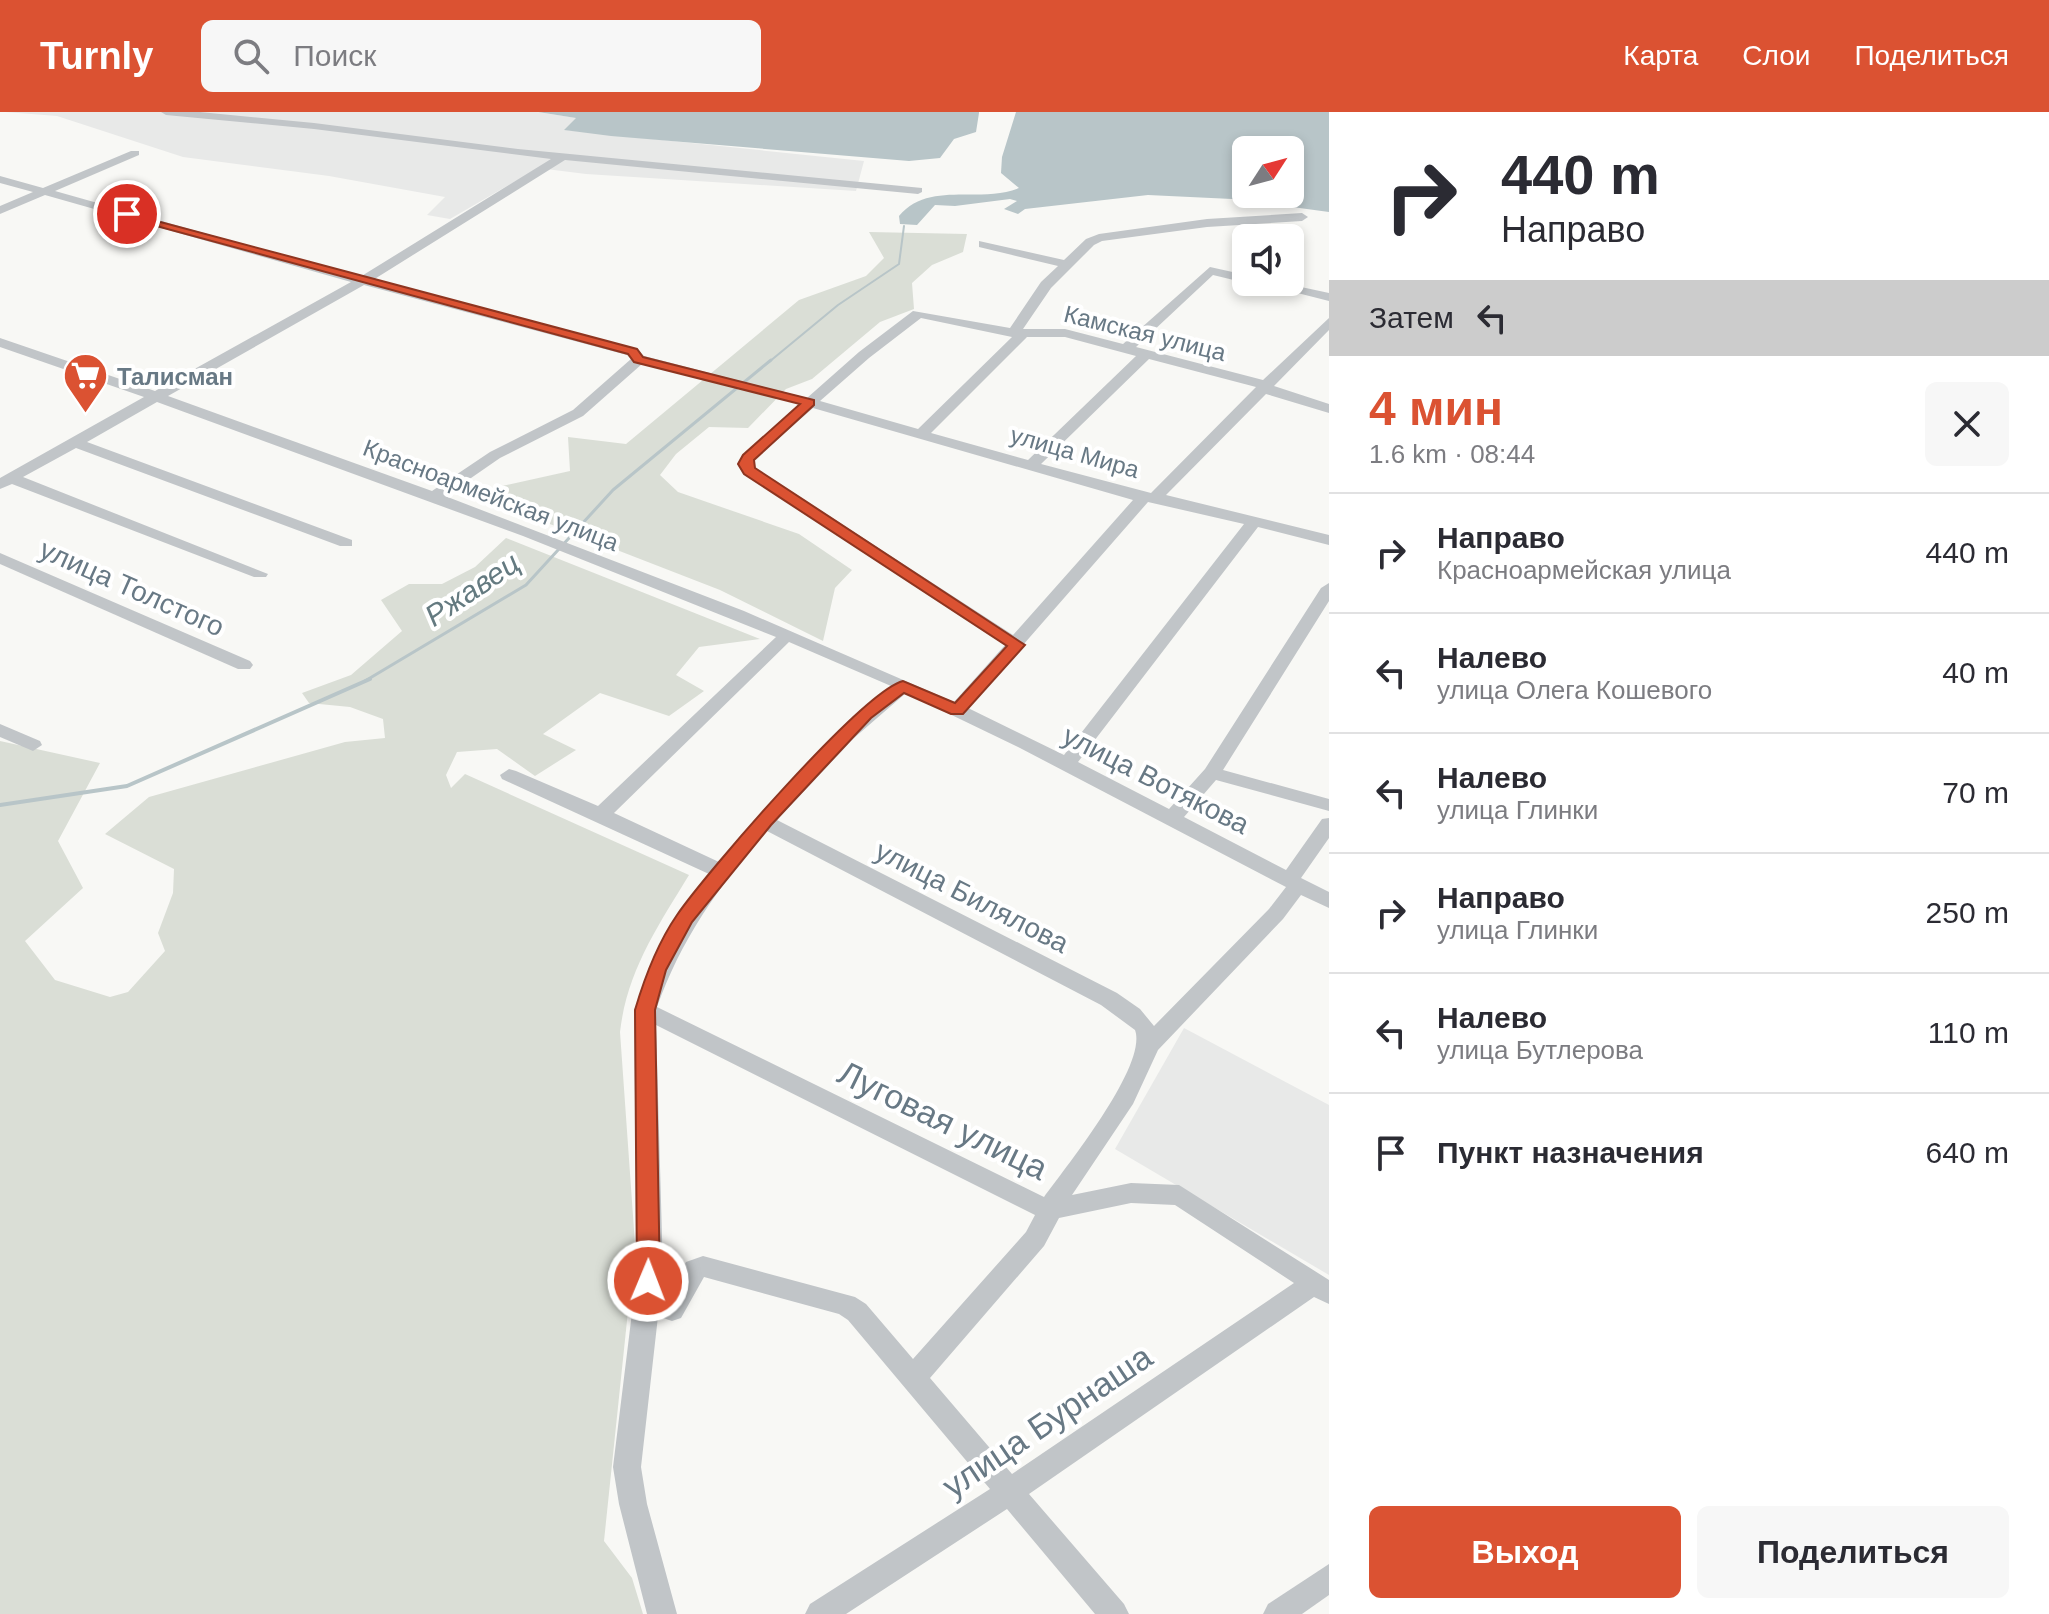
<!DOCTYPE html>
<html lang="ru">
<meta charset="utf-8">
<style>
body{margin:0;font-family:Arial,sans-serif;background:#f7f7f7;color:#2b2b33;height:100vh;display:flex;flex-direction:column;font-size:30px;white-space:nowrap}
*{box-sizing:border-box;margin:0}
p{font-size:26px;color:#7c7c81}
.icon{flex:none;width:44px;height:44px;fill:none;stroke:currentColor;stroke-width:2;stroke-linecap:round;stroke-linejoin:round}
.map{position:relative;flex:1;overflow:hidden}
.drawer{display:flex;flex-direction:column;background:#fff;width:720px}
.drawer>*{flex:none}
.guide{background:#fff;color:#2b2b33;overflow:hidden}
.needle{width:52px;rotate:54deg}
.tools{position:absolute;left:1232px;top:24px;display:grid;gap:16px}
.tools a{display:grid;place-items:center;width:72px;height:72px;border-radius:12px;background:#fff;box-shadow:0 4px 12px #0003;font-size:40px}
.pin{position:absolute;display:grid;place-items:center;width:68px;height:68px;color:#fff;margin:-34px;border:4px solid #fff;border-radius:50%;box-shadow:0 2px 8px #0007}
.me{position:absolute;width:88px;margin:-44px;rotate:1deg;stroke-linejoin:round;filter:drop-shadow(0 0 6px #0008)}
.turn{display:flex;align-items:center;gap:28px;height:168px;padding:0 40px;font-size:36px}
.turn .icon{width:104px;height:104px;stroke-width:2.5}
.turn b{display:block;font-size:56px;line-height:68px}
.then{display:flex;align-items:center;height:76px;padding:0 40px;background:#0003;gap:16px;font-size:30px}
.round{display:grid;place-items:center;flex:none;width:84px;height:84px;border-radius:12px;background:#f7f7f7}
.overview{display:flex;align-items:center;justify-content:space-between;height:136px;padding:0 40px}
h1{font-size:48px;font-weight:800;line-height:60px;color:#db5232}
.cta{display:flex;gap:16px;margin-top:auto;padding:16px 40px}
.cta a{flex:1;height:92px;border-radius:12px;background:#db5232;color:#fff;font-size:32px;font-weight:800;line-height:92px;text-align:center}
.cta a+a{background:#f7f7f7;color:#2b2b33}
ul{padding:0;list-style:none}
li{display:flex;align-items:center;gap:24px;height:120px;padding:0 40px;border-top:2px solid #e1e1e2}
li div{flex:1}
li b{display:block;font-size:30px}
li em{font-style:normal}
header{display:flex;align-items:center;gap:48px;box-sizing:border-box;height:112px;padding:0 40px;background:#db5232;color:#fff}
header strong{font-size:38px}
nav{display:flex;gap:44px;margin-inline-start:auto;font-size:28px}
.search{width:560px;height:72px;background:#f7f7f7;display:flex;align-items:center;gap:20px;box-sizing:border-box;padding:0 28px;border-radius:12px;color:#7c7c81;font-size:30px}
main{display:flex;flex:1;min-height:0}
.map>svg:first-child{display:block}
.built{fill:#e8e9e8}
.green{fill:#daded6}
.water{fill:#b8c5c8;fill-rule:evenodd}
.lines{fill:none;stroke-linecap:round;stroke-linejoin:round}
.stream-far2{stroke:#b8c5c8;stroke-width:2}
.stream-far1{stroke:#b8c5c8;stroke-width:3}
.stream{stroke:#b8c5c8;stroke-width:4}
.minor{fill:#c1c5c8;fill-rule:evenodd}
.route{fill:#db5232;stroke:#8e3520;stroke-width:2}
.labels{text-anchor:middle;dominant-baseline:central;stroke-width:8;stroke-linejoin:round;paint-order:stroke}
.far-street-label{font-size:24px;fill:#687985;stroke:#fff}
.far-poi-label{font-size:24px;font-weight:bold;fill:#687985;stroke:#fff;text-anchor:start}
.street-label{font-size:28px;fill:#687985;stroke:#fff}
.water-label{font-size:30px;font-style:italic;fill:#647a80;stroke:#fff}
.near-street-label{font-size:34px;fill:#687985;stroke:#fff}
</style>
<header>
<strong>Turnly</strong>
<div class="search"><svg class="icon" aria-label="search" viewBox="0 0 24 24"><circle cx="10" cy="10" r="6"/><path d="M15 15l6 6"/></svg>Поиск</div>
<nav><a>Карта</a><a>Слои</a><a>Поделиться</a></nav>
</header>
<main>
<div class="map">
<svg width="1329" height="1502" viewBox="0 0 1329 1502">
<rect width="100%" height="100%" fill="#f8f8f5"/>
<g class="built">
<path d="M5 0H537L577 6 566 18 864 49 856 79 586 62 538 56 450 107 427 103 445 85 329 64 183 45 57 4Z"/>
<path d="M1184 916 1329 993V1163L1115 1037Z"/>
</g>
<g class="green">
<path d="M869 120 967 122 963 140 932 153 912 171 914 197 880 210 812 267 786 277 748 316 709 315 676 342 660 363 678 380 799 422 852 458 835 476 823 529 720 478 470 381 570 359 568 325 626 332 799 188 866 164 884 146Z"/>
<path d="M506 426 760 527 699 535 676 563 704 579 669 604 600 581 543 622 576 638 535 664 497 637 457 640 446 663 451 676 465 662 689 763C658 814 627 859 620 920L635 1132 604 1429 632 1466 643 1502H0V629L100 651 58 729 83 776 25 829 55 868 110 885 128 880 165 839 158 821 173 781 174 757 105 722 149 685 345 630 385 626 383 607 350 595 309 591 302 581 351 563 402 519 381 488 409 472H442L475 455Z"/>
</g>
<g class="water">
<path d="M538 0H979V1L976 20 954 27 940 46 909 49 611 24 564 18 576 6Z"/>
<path d="M1016 0H1329V100L1232 87 1148 83 1025 97 1018 102 1004 97 1017 89 1010 87 955 94 935 93 917 113 900 112 899 104C929 68 980 92 1019 76L1001 61 1002 45ZM1246 38H1290V82H1246Z"/>
</g>
<g class="lines">
<path class="stream-far2" d="M769 250 838 193 899 152 904 114"/>
<path class="stream-far1" d="M365 569 526 473 613 378 771 248"/>
<path class="stream" d="M0 693 127 674 370 567"/>
<g class="minor">
<path d="M161 0H200L314 11 518 37 922 76V80L918 82 565 48 373 168 637 237 644 244 807 286 859 240 913 199 1010 216 1041 170 1058 154 979 135V129L1064 148 1086 127 1099 122 1207 107 1302 101 1308 105 1302 109 1207 115 1102 129 1094 133 1051 176 1023 217H1065L1123 232 1210 155 1246 163V170H1249L1246 171 1213 163 1136 235 1263 268 1329 206V218L1274 274 1329 292V301L1266 282 1166 383 1329 423V433L1258 415 1078 650 1169 697 1205 657 1321 476 1329 471V489L1223 658 1329 687V699L1216 668 1184 705 1286 758 1322 707 1329 706V726L1301 766 1329 780V796L1301 783 1283 807 1158 938 1133 992 1072 1083 1131 1071 1179 1073 1329 1168V1192L1314 1185 1029 1382 1124 1492 1129 1502H1095L1007 1397 846 1502H805L810 1492 990 1377 848 1208 839 1202 704 1165 681 1206 672 1209 663 1206 659 1198 686 1150 703 1144 855 1185 866 1192 913 1247 1026 1120 1035 1103 656 913 663 1160 641 1355 647 1392 677 1502H647L619 1392 613 1355 637 1160 634 898 661 835 709 762 502 667 500 663 509 657 516 659 598 694 776 525 523 424 157 290 87 330 352 428V434H340L76 336 23 365 268 462 266 465H254L12 372 0 377V366L144 285 0 235V226L155 279 351 170 45 83 0 102V94L33 80 0 71V64L43 76 131 39H139V43L55 79 360 165 551 47 314 17 166 3ZM364 173 627 243 631 247 573 298 490 340 432 379 168 284ZM921 206 1012 225 918 317 820 289 869 246ZM1027 225H1065L1136 244 1028 348 931 321ZM1149 247 1256 275 1151 381 1041 352ZM642 252 800 292 743 343 737 352 744 362 1005 533 954 590 744 499 445 384 500 346 583 304ZM813 296 1133 388 1013 523 755 356 754 348ZM1148 390 1244 412 1064 643 968 596ZM789 530 891 574 816 644 719 750 614 701ZM906 581 1020 636 1286 775 1269 797 1154 914 1140 897 1117 881 777 708 854 626ZM767 719 1101 893 1135 918C1148 953 1066 1055 1044 1085L657 895C681 827 720 772 767 719ZM1131 1091 1175 1093 1294 1171 1012 1362 930 1266 1044 1134 1059 1106Z"/>
<path d="M1254 170H1278L1329 181V189Z"/>
<path d="M0 441 250 549 253 553 250 557H238L0 452Z"/>
<path d="M0 612 40 629 42 633 33 639 0 625Z"/>
<path d="M1329 1452V1483L1302 1502H1263L1268 1492Z"/>
</g>
</g>
<path class="route" d="M123 100 637 237 643 245 814 288V293L754 348 755 356 1025 533 963 602H951L904 581 871 606 771 713 692 810 666 858 655 898 660 1169 656 1176 648 1179 640 1176 637 1169 635 898C645 864 657 832 677 803 706 761 862 580 903 569L955 591 1007 534 744 362 738 352 743 343 800 292 634 250 628 242 123 105Z"/>
<defs>
<symbol id="supermarket-pin" viewBox="-11 -11 22 30"><path d="M0 17L-7.5 6A9.5 9.5 0 1 1 7.5 6Z" fill="#db5232" stroke="#fff"/><path d="M-6-5.5h2.5l.6 2H6L4.5 2H-2.5L-4.4-4H-6ZM-1.5 3.2a1.3 1.3 0 1 0 .1 0ZM3 3.2a1.3 1.3 0 1 0 .1 0Z" fill="#fff"/></symbol>
</defs>
<g fill-rule="evenodd">
<use href="#supermarket-pin" x="60" y="238" width="51" height="69"/>
</g>
<g class="labels">
<g class="far-street-label">
<text transform="translate(1145 221) rotate(14)">Камская улица</text>
<text transform="translate(1075 340) rotate(16)">улица Мира</text>
<text transform="translate(491 383) rotate(21)">Красноармейская улица</text>
</g>
<g class="far-poi-label">
<text x="117" y="264">Талисман</text>
</g>
<g class="street-label">
<text transform="translate(132 476) rotate(24)">улица Толстого</text>
<text transform="translate(1156 668) rotate(27)">улица Вотякова</text>
<text transform="translate(972 785) rotate(27)">улица Билялова</text>
</g>
<g class="water-label">
<text transform="translate(472 477) rotate(-34)">Ржавец</text>
</g>
<g class="near-street-label">
<text transform="translate(943 1008) rotate(26)">Луговая улица</text>
<text transform="translate(1047 1309) rotate(-34)">улица Бурнаша</text>
</g>
</g>
</svg>
<div class="tools">
<a><svg class="needle" viewBox="-14 -14 28 28"><path d="M0-13l5 13h-10z" fill="#e53935"/><path d="M0 13l5-13h-10z" fill="#7c7c81"/></svg></a>
<a><svg class="icon" aria-label="sound" viewBox="0 0 24 24"><path d="M4 9h4l5-4v14l-5-4H4zM17 9q2 3 0 6"/></svg></a>
</div>
<div class="pin" style="left:127px;top:102px;background:#d93025"><svg class="icon" aria-label="arrive" viewBox="0 0 24 24"><path d="M6 21V4h12l-3 4 3 4H6"/></svg></div>
<svg class="me" style="left:648px;top:1169px" viewBox="-20 -20 40 40"><circle r="17" fill="#db5232" stroke="#fff" stroke-width="3"/><path d="M0-11L8 9 0 5-8 9z" fill="#fff"/></svg>
</div>
<section class="drawer">
<div class="guide">
<div class="turn"><svg class="icon" aria-label="right" viewBox="0 0 24 24"><path d="M7 20v-9h11M14 6l5 5-5 5"/></svg><div><b>440 m</b>Направо</div></div>
<div class="then">Затем<svg class="icon" aria-label="left" viewBox="0 0 24 24"><path d="M17 20v-9H6M10 6l-5 5 5 5"/></svg></div>
</div>
<div class="overview"><div><h1>4 мин</h1><p>1.6 km · 08:44</p></div><a class="round"><svg class="icon" aria-label="close" viewBox="0 0 24 24"><path d="M6 6l12 12M18 6L6 18"/></svg></a></div>
<ul>
<li><svg class="icon" aria-label="right" viewBox="0 0 24 24"><path d="M7 20v-9h11M14 6l5 5-5 5"/></svg><div><b>Направо</b><p>Красноармейская улица</p></div><em>440 m</em></li>
<li><svg class="icon" aria-label="left" viewBox="0 0 24 24"><path d="M17 20v-9H6M10 6l-5 5 5 5"/></svg><div><b>Налево</b><p>улица Олега Кошевого</p></div><em>40 m</em></li>
<li><svg class="icon" aria-label="left" viewBox="0 0 24 24"><path d="M17 20v-9H6M10 6l-5 5 5 5"/></svg><div><b>Налево</b><p>улица Глинки</p></div><em>70 m</em></li>
<li><svg class="icon" aria-label="right" viewBox="0 0 24 24"><path d="M7 20v-9h11M14 6l5 5-5 5"/></svg><div><b>Направо</b><p>улица Глинки</p></div><em>250 m</em></li>
<li><svg class="icon" aria-label="left" viewBox="0 0 24 24"><path d="M17 20v-9H6M10 6l-5 5 5 5"/></svg><div><b>Налево</b><p>улица Бутлерова</p></div><em>110 m</em></li>
<li><svg class="icon" aria-label="arrive" viewBox="0 0 24 24"><path d="M6 21V4h12l-3 4 3 4H6"/></svg><div><b>Пункт назначения</b></div><em>640 m</em></li>
</ul>
<div class="cta"><a>Выход</a><a>Поделиться</a></div>
</section>
</main>
